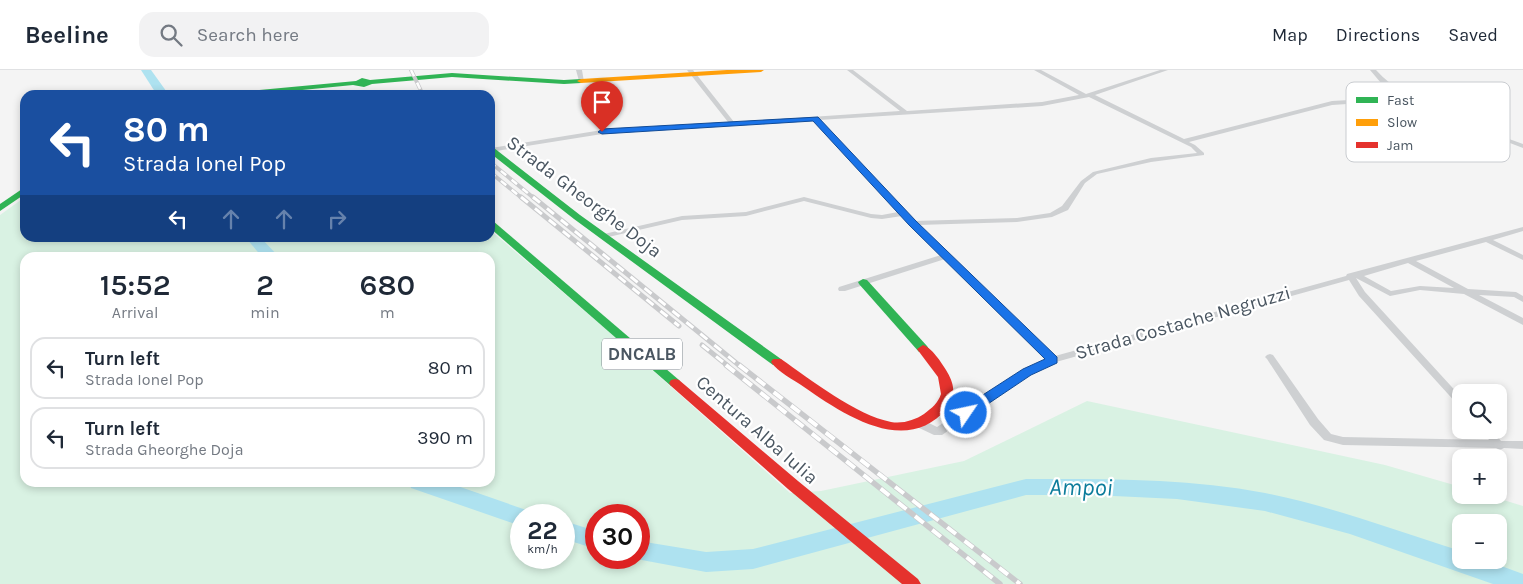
<!DOCTYPE html>
<meta charset="utf-8">
<style>
body{margin:0;font-family:Karla,sans-serif;background:#f2f2f3;color:#1f2937;height:100vh;display:flex;flex-direction:column;font-size:19px;white-space:nowrap}
*{box-sizing:border-box;margin:0}
p{font-size:16px;color:#747a83}
.icon{flex:none;width:28px;height:28px;fill:none;stroke:currentColor;stroke-width:2;stroke-linecap:round;stroke-linejoin:round}
.map{position:relative;flex:1;overflow:hidden}
.details{position:absolute;left:20px;top:182px;width:475px;height:235px;display:flex;flex-direction:column;background:#fff;border-radius:15px;box-shadow:0 2px 8px #0003}
.details>*{flex:none}
.hud{position:absolute;left:20px;top:20px;width:475px;height:152px;border-radius:15px;box-shadow:0 2px 8px #0003;background:#1a4fa0;color:#fff;overflow:hidden}
.fabs{position:absolute;left:1452px;top:314px;display:grid;gap:10px}
.fabs a{display:grid;place-items:center;width:55px;height:55px;border-radius:10px;background:#fff;box-shadow:0 2px 8px #0003;font-size:25px}
.speed{position:absolute;left:510px;top:434px;display:flex;gap:10px;font-size:25px;font-weight:700;text-align:center}
.speed>*{display:grid;place-content:center;width:65px;height:65px;border-radius:50%;background:#fff;box-shadow:0 2px 8px #0003;line-height:1}
.speed small{font-size:12px;font-weight:400}
.speed .limit{border:8px solid #d22;background:#fff;color:#111}
.pin{position:absolute;display:grid;place-items:center;width:42px;height:42px;color:#fff;margin:-51px -21px;border-radius:50% 50% 50% 0;rotate:-45deg;box-shadow:0 0 5px #0007}
.pin .icon{rotate:45deg}
.me{position:absolute;width:55px;margin:-28px;rotate:56deg;stroke-linejoin:round;filter:drop-shadow(0 0 4px #0008)}
.turn{display:flex;align-items:center;gap:18px;height:105px;padding:0 20px;font-size:22px}
.turn .icon{width:65px;height:65px;stroke-width:2.5}
.turn b{display:block;font-size:35px;line-height:42px}
.lanes{display:flex;align-items:center;height:48px;padding:0 20px;background:#0003;justify-content:center;gap:25px;direction:ltr}
.lanes .off{opacity:.35}
.eta{display:flex;justify-content:space-evenly;align-items:center;height:85px;text-align:center}
.eta b{font-size:30px;font-weight:600;line-height:35px}
ul{padding:0;list-style:none}
li{display:flex;align-items:center;gap:15px;height:62px;margin:0 10px 8px;padding:0 10px;border:2px solid #e0e1e3;border-radius:15px}
li div{flex:1}
li b{display:block;font-size:19px}
li em{font-style:normal}
header{display:flex;align-items:center;gap:30px;box-sizing:border-box;height:70px;padding:0 25px;background:#fff;border-bottom:1px solid #e0e1e3}
header strong{font-size:24px}
nav{display:flex;gap:28px;margin-inline-start:auto;font-size:18px}
.search{width:350px;height:45px;background:#f2f2f3;display:flex;align-items:center;gap:12px;box-sizing:border-box;padding:0 18px;border-radius:15px;color:#747a83;font-size:19px}
.map>svg:first-child{display:block}
.green{fill:#d9f2e3;fill-rule:evenodd}
.lines{fill:none;stroke-linecap:round;stroke-linejoin:round}
.river{fill:#aee2f0;fill-rule:evenodd}
.street{fill:#ced0d2;fill-rule:evenodd}
.fast{fill:#30b455;fill-rule:evenodd}
.slow{fill:#ff9f0a;fill-rule:evenodd}
.jam{fill:#e5322d;fill-rule:evenodd}
.rail-far2-casing{stroke:#c9cacc;stroke-width:4}
.rail-far1-casing{stroke:#c9cacc;stroke-width:5}
.rail-casing{stroke:#c9cacc;stroke-width:5.5}
.rail-far2{stroke:#fff;stroke-width:2.5;stroke-dasharray:7;stroke-linecap:butt}
.rail-far1{stroke:#fff;stroke-width:3;stroke-dasharray:9;stroke-linecap:butt}
.rail{stroke:#fff;stroke-width:4;stroke-dasharray:11;stroke-linecap:butt}
.route{fill:#1a73e8;stroke:#114b97}
.labels{text-anchor:middle;dominant-baseline:central;stroke-width:4.5;stroke-linejoin:round;paint-order:stroke}
.shield{fill:#fff;stroke:#808990;stroke-width:1}
.shield-label{font-size:18px;font-weight:bold;fill:#4a5661}
.street-label{font-size:19px;fill:#4a5661;stroke:#fff}
.near-water-label{font-size:24px;font-style:italic;fill:#0c7c9b;stroke:#fff}
.key{fill:#fff;stroke:#c9ccd0;stroke-width:1}
.key-label{font-size:14px;fill:#4a5661}
</style>
<header>
<strong>Beeline</strong>
<div class="search"><svg class="icon" aria-label="search" viewBox="0 0 24 24"><circle cx="10" cy="10" r="6"/><path d="M15 15l6 6"/></svg>Search here</div>
<nav><a>Map</a><a>Directions</a><a>Saved</a></nav>
</header>
<div class="map">
<svg width="1523" height="514" viewBox="0 0 1523 514">
<rect width="100%" height="100%" fill="#f4f4f4"/>
<path class="green" d="M25 127V168H490V160L614 266 790 423 821 421 964 391 1087 331 1385 395 1461 417V425H1487L1523 436V514H0V145ZM25 188H490V412H25ZM521 445H564V488H521ZM596 445H639V488H596ZM1461 452H1499V490H1461Z"/>
<g class="lines">
<g class="river">
<path d="M141 0H151L169 25H157Z"/>
<path d="M246 168H261L280 188H263Z"/>
<path d="M1026 409C1106 409 1186 408 1265 423 1331 436 1397 461 1461 481V490H1485L1523 504V514H1493L1350 464 1265 441 1177 429 1093 425H1026L753 499 706 502 631 488H639V471L706 482 753 479Z"/>
<path d="M409 412H446L529 441 531 445H521V456L411 418Z"/>
<path d="M564 451 596 461V479L564 469Z"/>
</g>
<g class="street">
<path d="M576 0H582L584 12 579 11Z"/>
<path d="M687 0H693L734 52 900 41 847 0H853L907 41 1042 32 1079 25 1034 0H1041L1086 24 1160 0H1168L1095 25 1184 69 1332 31 1402 27 1381 13 1370 0H1376C1409 37 1477 57 1523 74V78L1463 55 1408 30 1332 35 1189 72 1195 75 1204 83V85L1151 92 1097 104 1085 113 1068 140 1052 147 1017 152 918 155 1055 286 1346 206 1347 204 1523 157V161L1493 170 1523 185V190L1486 172 1416 191 1468 219 1516 222 1523 226V232L1514 227 1479 225 1523 248V255L1464 224 1420 220 1390 226 1356 208 1365 222 1461 327V336L1458 335 1359 226 1349 210 1056 292 1030 304 942 365H934L915 356 914 353 915 350H923L937 357 1024 300 1047 289 945 189 845 221H839L838 219 839 217 941 185 902 146 882 149 871 148 804 131 746 146 682 150 604 168 600 166 604 164 682 146 746 142 804 127 871 144 882 145 898 142 813 50 602 64 490 82 491 78 602 60 728 52ZM1089 27 1191 77 1197 83 1151 88 1093 102 1081 111 1062 136 1050 143 1017 148 914 151 819 50 1042 36ZM1408 193 1454 218 1420 216 1391 221 1364 206Z"/>
<path d="M1270 284 1273 285 1318 349 1331 364 1343 367 1489 370 1481 360H1492L1501 371H1523V379L1504 378 1500 380 1496 378 1343 375 1324 370 1310 355 1267 289 1265 287 1267 285Z"/>
</g>
<g class="fast">
<path d="M452 3 564 10 581 9 585 11 581 13 564 14 452 7 372 14 364 17 353 15 251 25H223L227 23 356 11 362 8 370 10Z"/>
<path d="M490 78H494L580 145 781 289 783 292 781 295H773L574 149 490 83Z"/>
<path d="M25 117V124L0 141V134Z"/>
<path d="M490 150 493 151 679 310 681 313 679 316H671L490 158Z"/>
<path d="M863 209 867 210 927 276 929 279 927 282H919L859 214 858 212Z"/>
</g>
<path class="slow" d="M727 0H764L761 2 581 13 577 11 581 9Z"/>
<g class="jam">
<path d="M923 275C932 278 941 292 946 300 954 313 957 325 947 338 907 387 844 345 804 317 794 310 778 302 771 292L773 289H781C811 310 856 345 891 352 903 354 915 350 924 344 932 338 938 333 941 324L938 307 917 279Z"/>
<path d="M675 309 679 310 798 411 918 509 921 514H902L788 419 671 316 669 313 671 310Z"/>
</g>
<defs>
<g id="rail-far2">
<path d="M411 0 423 25"/>
<path d="M490 92 535 129"/>
<path d="M490 102 523 129"/>
</g>
<g id="rail-far1">
<path d="M521 127 679 256"/>
<path d="M533 127 740 296"/>
<path d="M702 275 728 296"/>
</g>
<g id="rail">
<path d="M726 295 1000 514"/>
<path d="M739 295 1020 514"/>
</g>
</defs>
<use href="#rail-far2" class="rail-far2-casing"/>
<use href="#rail-far1" class="rail-far1-casing"/>
<use href="#rail" class="rail-casing"/>
<use href="#rail-far2" class="rail-far2"/>
<use href="#rail-far1" class="rail-far1"/>
<use href="#rail" class="rail"/>
</g>
<path class="route" d="M818 47 916 151 1057 287V293L1031 305 970 346H961L959 343 961 339 1023 299 1045 289 909 155 813 51 602 64 598 62 602 59Z"/>
<g class="labels">
<rect class="shield" x="602" y="268.5" width="80" height="31" rx="4"/>
<g class="shield-label">
<text x="642" y="284">DNCALB</text>
</g>
<g class="street-label">
<text transform="translate(584 127) rotate(37)">Strada Gheorghe Doja</text>
<text transform="translate(1183 253) rotate(-16)">Strada Costache Negruzzi</text>
<text transform="translate(757 360) rotate(41)">Centura Alba Iulia</text>
</g>
<g class="near-water-label">
<text transform="translate(1081 417) rotate(1)">Ampoi</text>
</g>
</g>
<rect x="1346" y="12" width="164" height="80" rx="8" class="key"/>
<rect x="1356" y="27" width="22" height="6" fill="#30b455"/>
<rect x="1356" y="49" width="22" height="7" fill="#ff9f0a"/>
<rect x="1356" y="72" width="22" height="6" fill="#e5322d"/>
<g class="key-label">
<text x="1387" y="35">Fast</text>
<text x="1387" y="57">Slow</text>
<text x="1387" y="80">Jam</text>
</g>
</svg>
<div class="fabs">
<a><svg class="icon" aria-label="search" viewBox="0 0 24 24"><circle cx="10" cy="10" r="6"/><path d="M15 15l6 6"/></svg></a>
<a>+</a>
<a>−</a>
</div>
<div class="speed"><div>22<small>km/h</small></div><div class="limit">30</div></div>
<div class="pin" style="left:602px;top:62px;background:#d93025"><svg class="icon" aria-label="arrive" viewBox="0 0 24 24"><path d="M6 21V4h12l-3 4 3 4H6"/></svg></div>
<svg class="me" style="left:966px;top:343px" viewBox="-20 -20 40 40"><circle r="17" fill="#1a73e8" stroke="#fff" stroke-width="3"/><path d="M0-11L8 9 0 5-8 9z" fill="#fff"/></svg>
<div class="hud">
<div class="turn"><svg class="icon" aria-label="left" viewBox="0 0 24 24"><path d="M17 20v-9H6M10 6l-5 5 5 5"/></svg><div><b>80 m</b>Strada Ionel Pop</div></div>
<div class="lanes"><svg class="icon" aria-label="left" viewBox="0 0 24 24"><path d="M17 20v-9H6M10 6l-5 5 5 5"/></svg><svg class="icon off" aria-label="ahead" viewBox="0 0 24 24"><path d="M12 20V5M6 11l6-6 6 6"/></svg><svg class="icon off" aria-label="ahead" viewBox="0 0 24 24"><path d="M12 20V5M6 11l6-6 6 6"/></svg><svg class="icon off" aria-label="right" viewBox="0 0 24 24"><path d="M7 20v-9h11M14 6l5 5-5 5"/></svg></div>
</div>
<section class="details">
<div class="eta">
<div><b>15:52</b><p>Arrival</p></div>
<div><b>2</b><p>min</p></div>
<div><b>680</b><p>m</p></div>
</div>
<ul>
<li><svg class="icon" aria-label="left" viewBox="0 0 24 24"><path d="M17 20v-9H6M10 6l-5 5 5 5"/></svg><div><b>Turn left</b><p>Strada Ionel Pop</p></div><em>80 m</em></li>
<li><svg class="icon" aria-label="left" viewBox="0 0 24 24"><path d="M17 20v-9H6M10 6l-5 5 5 5"/></svg><div><b>Turn left</b><p>Strada Gheorghe Doja</p></div><em>390 m</em></li>
</ul>
</section>
</div>
